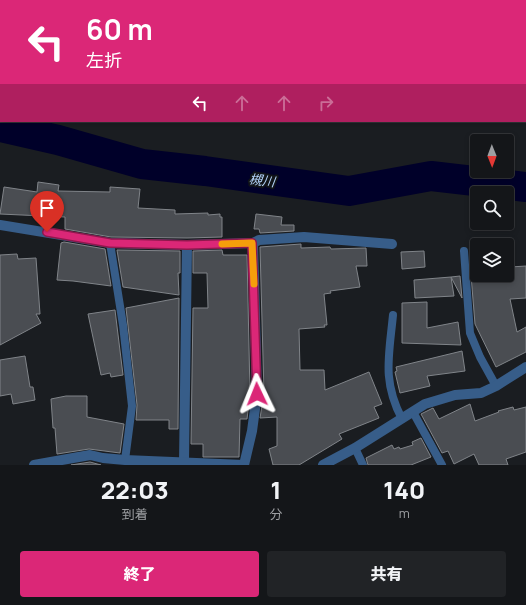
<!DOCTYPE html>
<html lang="ja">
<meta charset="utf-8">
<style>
body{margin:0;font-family:Manrope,"Noto Sans JP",sans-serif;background:#212326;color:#f1f3f6;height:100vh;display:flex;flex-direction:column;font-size:15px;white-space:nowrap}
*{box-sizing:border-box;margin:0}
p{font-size:13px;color:#9d9fa2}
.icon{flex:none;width:22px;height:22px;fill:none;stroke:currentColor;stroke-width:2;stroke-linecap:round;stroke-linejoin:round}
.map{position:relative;height:465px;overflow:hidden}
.drawer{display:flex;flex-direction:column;background:#141619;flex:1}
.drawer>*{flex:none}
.guide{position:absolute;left:0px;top:0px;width:526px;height:122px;box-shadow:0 2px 6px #0003,0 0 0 1px #333538;background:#db2777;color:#fff;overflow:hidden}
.needle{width:26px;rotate:179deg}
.buttons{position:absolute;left:470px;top:134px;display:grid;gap:8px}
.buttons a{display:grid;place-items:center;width:44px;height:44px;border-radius:4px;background:#141619;box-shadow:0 2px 6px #0003,0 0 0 1px #333538;font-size:20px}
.pin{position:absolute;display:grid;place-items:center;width:34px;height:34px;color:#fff;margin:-41px -17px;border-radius:50% 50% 50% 0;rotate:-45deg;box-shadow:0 0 4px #0007}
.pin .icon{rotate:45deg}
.me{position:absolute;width:44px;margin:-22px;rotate:358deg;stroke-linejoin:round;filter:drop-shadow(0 0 3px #0008)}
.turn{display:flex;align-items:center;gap:14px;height:84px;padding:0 20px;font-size:18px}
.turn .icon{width:52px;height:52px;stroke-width:2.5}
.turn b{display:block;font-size:28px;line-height:34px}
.lanes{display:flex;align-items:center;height:38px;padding:0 20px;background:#0003;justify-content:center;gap:20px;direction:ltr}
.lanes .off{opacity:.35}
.eta{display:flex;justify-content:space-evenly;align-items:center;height:68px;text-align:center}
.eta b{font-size:24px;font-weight:800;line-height:28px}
.button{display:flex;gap:8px;margin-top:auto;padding:8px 20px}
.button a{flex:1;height:46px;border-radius:4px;background:#db2777;color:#fff;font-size:16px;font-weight:800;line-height:46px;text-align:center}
.button a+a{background:#212326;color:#f1f3f6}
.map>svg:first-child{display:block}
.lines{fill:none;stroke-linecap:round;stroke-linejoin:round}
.river{stroke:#000029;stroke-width:30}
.building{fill:#4a4d52;stroke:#808489}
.lane{stroke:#375d89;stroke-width:8}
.street{stroke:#375d89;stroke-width:10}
.route-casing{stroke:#8e194d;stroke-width:10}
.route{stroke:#db2777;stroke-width:7}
.slow{stroke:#f59e0b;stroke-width:7}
.labels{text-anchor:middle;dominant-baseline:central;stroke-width:4;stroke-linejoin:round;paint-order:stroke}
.water-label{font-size:13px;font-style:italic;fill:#b4d3f9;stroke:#111418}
</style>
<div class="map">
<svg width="526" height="465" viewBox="0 0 526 465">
<rect width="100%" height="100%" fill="#1a1d21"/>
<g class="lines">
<path class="river" d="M0 127 58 140 142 164 205 171 349 191 431 176 526 187"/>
</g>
<g class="building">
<path d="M38 182 59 185 58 191 110 192V187L140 189 138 208 175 210V214L208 213V215L220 214V217H222V237L187 238 111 237 65 229V217L0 214 4 187 37 192Z"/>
<path d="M256 214 282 217 281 225H294V231L260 233 259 229H254Z"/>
<path d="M64 242 105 249 111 286 73 281 57 280 61 243Z"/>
<path d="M301 244V248L330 247 331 249 366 248 367 266H356L360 287 330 291 331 293 324 294 327 325H324L325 327 299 329 300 370H324L325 390 369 372 382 404 374 407 379 418 339 434 342 439 299 465H273L269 449 277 446V417L260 418 264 394 260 247Z"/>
<path d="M117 250 180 251V273H178L179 295 123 287Z"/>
<path d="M222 250 223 255H247L250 394 247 419H240L239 457H203V444H191L193 308H208L207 273H193V251Z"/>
<path d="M424 251 425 267 402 269 401 252Z"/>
<path d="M17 254 18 259 36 258 40 314H36L41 323 0 345V255Z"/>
<path d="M526 266V298L510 299 517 332 526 327V352L496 367 475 324 471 275H507V270L508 268H510V267Z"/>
<path d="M460 276 462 298 451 277Z"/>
<path d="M451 277 454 296 415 298 414 280Z"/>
<path d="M179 298 178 429H169V420H136L137 405 126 308Z"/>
<path d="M427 302V328L458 322 461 345 402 343V303Z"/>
<path d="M115 310 123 375 111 377 110 373 101 375 88 314Z"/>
<path d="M462 351 465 371 427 376 430 386 400 393 395 372 397 371 396 367Z"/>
<path d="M25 356 30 387H33L35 400 13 404 11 394 0 396V360Z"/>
<path d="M66 396H87V417L124 424 120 453 89 449 57 454 55 428H53L51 399Z"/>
<path d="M470 404 475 421 499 412 498 411 513 407 514 410 526 407V452L506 459 508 465H479L474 454 454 464 448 451 442 453 421 414 433 408 439 419Z"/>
<path d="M421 438 431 457 411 465H368L366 458 392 445 394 449 399 447 400 449 413 445 412 442Z"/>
<path d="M90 462 101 465H71Z"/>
</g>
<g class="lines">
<g class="lane">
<path d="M69 1V0"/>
<path d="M110 243 123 325 132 406 125 460"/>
<path d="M464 251 470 333 480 357 496 386"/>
<path d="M393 315C389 356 382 381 402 419"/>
<path d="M413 412 442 465"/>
<path d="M355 448 363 465"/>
</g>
<g class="street">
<path d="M314 0 317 1"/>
<path d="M525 64H526"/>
<path d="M0 225 110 243 187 245 253 243 259 240 304 237 392 244"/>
<path d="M184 462 187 245"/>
<path d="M34 465 90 455 103 458 125 460 244 465"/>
<path d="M244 465 252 431 257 394 253 243"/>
<path d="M323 465 355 448 425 404 455 395 481 393 496 386 526 367"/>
</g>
</g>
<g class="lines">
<defs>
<path id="route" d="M47 232 110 243 187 245 252 243 257 394"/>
</defs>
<use href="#route" class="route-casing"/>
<use href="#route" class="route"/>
<path class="slow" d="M222 244 252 243 254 284"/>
</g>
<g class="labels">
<g class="water-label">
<text transform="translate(262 180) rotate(7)">槻川</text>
</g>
</g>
</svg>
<div class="buttons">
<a><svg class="needle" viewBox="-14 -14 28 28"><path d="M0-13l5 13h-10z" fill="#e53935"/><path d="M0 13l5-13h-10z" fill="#9d9fa2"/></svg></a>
<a><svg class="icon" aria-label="search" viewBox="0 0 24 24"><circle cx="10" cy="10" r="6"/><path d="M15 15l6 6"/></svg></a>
<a><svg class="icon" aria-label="layers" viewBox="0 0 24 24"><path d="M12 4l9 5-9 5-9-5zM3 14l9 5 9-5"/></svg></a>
</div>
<div class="pin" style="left:47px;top:232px;background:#d93025"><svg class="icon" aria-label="arrive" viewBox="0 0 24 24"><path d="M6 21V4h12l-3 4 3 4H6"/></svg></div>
<svg class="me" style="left:257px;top:394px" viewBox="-20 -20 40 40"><path d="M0-17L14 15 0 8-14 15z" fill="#db2777" stroke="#fff" stroke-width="4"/></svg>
<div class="guide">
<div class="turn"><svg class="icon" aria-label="left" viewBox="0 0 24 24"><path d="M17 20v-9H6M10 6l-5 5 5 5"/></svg><div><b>60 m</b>左折</div></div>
<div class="lanes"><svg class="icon" aria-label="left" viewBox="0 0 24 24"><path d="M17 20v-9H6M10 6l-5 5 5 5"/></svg><svg class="icon off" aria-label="ahead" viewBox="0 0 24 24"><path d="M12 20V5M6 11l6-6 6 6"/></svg><svg class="icon off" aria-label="ahead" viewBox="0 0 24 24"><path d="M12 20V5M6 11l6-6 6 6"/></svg><svg class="icon off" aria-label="right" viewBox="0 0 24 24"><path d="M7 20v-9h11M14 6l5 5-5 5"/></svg></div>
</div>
</div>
<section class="drawer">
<div class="eta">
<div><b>22:03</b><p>到着</p></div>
<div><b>1</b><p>分</p></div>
<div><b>140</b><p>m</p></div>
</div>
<div class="button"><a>終了</a><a>共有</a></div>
</section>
